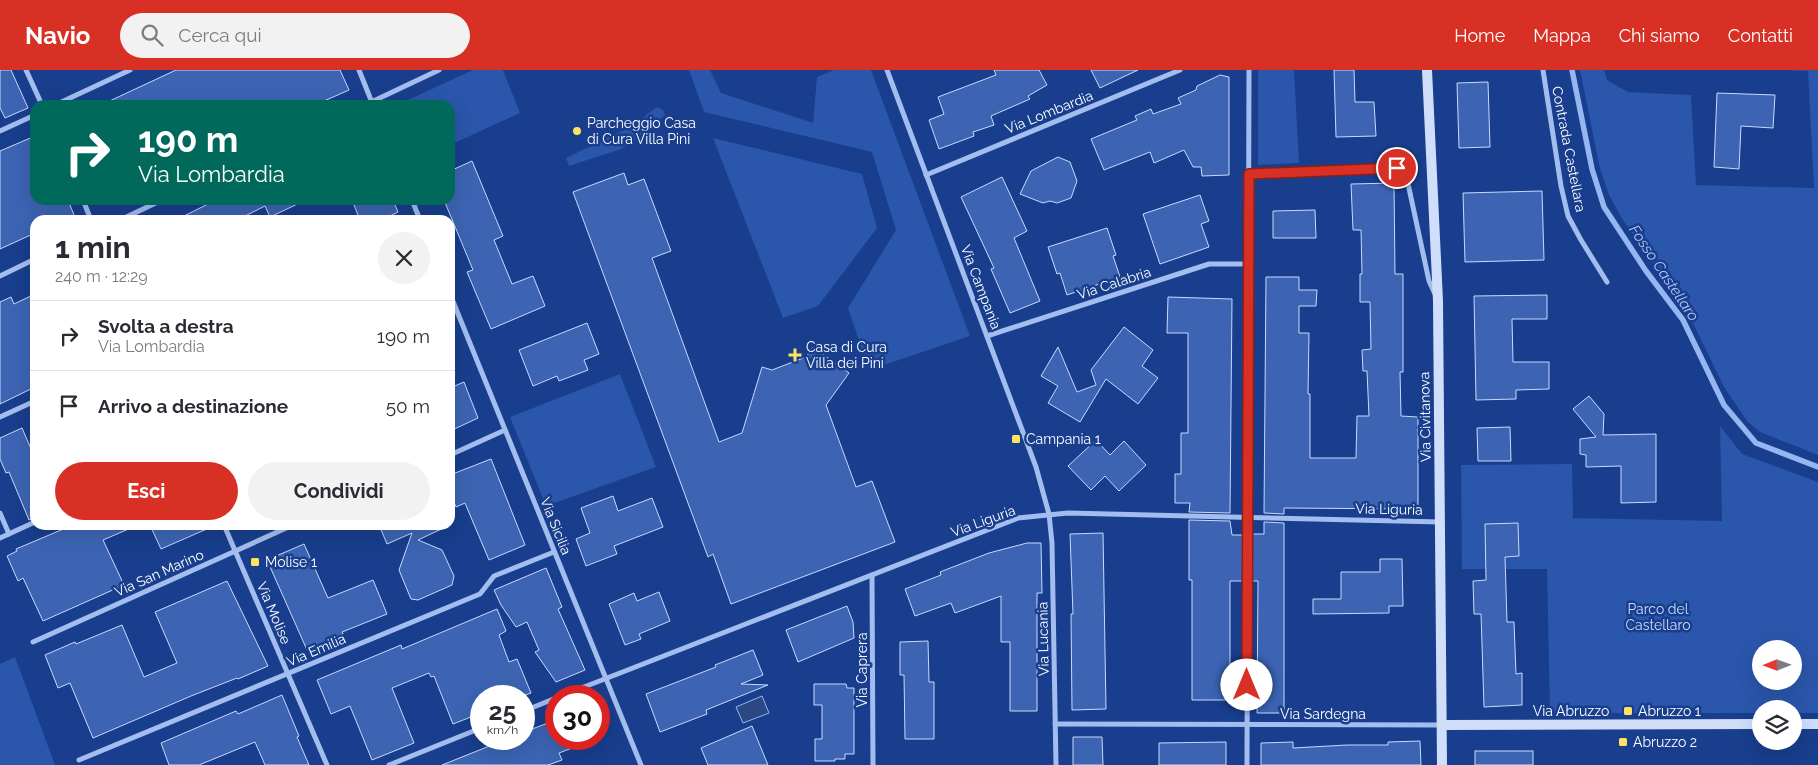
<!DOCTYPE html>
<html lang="it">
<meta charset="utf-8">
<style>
body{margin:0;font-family:Raleway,sans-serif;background:#f2f2f3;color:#2b2b33;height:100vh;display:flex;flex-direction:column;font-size:19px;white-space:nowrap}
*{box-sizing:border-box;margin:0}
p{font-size:16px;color:#7c7c81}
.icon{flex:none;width:28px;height:28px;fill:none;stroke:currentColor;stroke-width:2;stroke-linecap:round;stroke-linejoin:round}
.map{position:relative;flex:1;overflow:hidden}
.panel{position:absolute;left:30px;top:145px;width:425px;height:315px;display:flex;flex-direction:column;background:#fff;border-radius:15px;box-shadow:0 5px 20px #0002}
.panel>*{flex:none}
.hud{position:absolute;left:30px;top:30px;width:425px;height:105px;border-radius:15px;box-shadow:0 5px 20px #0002;background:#00695c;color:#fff;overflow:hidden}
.needle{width:32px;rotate:269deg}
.tools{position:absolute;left:1752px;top:570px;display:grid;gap:10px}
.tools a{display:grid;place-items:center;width:50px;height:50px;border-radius:50%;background:#fff;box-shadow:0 5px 20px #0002;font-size:25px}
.speed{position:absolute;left:470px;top:615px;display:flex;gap:10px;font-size:25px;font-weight:700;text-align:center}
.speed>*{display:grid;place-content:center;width:65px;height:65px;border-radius:50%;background:#fff;box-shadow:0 5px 20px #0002;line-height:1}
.speed small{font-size:12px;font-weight:400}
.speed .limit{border:8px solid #d22;background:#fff;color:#111}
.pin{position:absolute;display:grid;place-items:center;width:42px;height:42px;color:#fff;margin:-21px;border:2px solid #fff;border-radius:50%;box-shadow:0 1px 5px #0007}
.me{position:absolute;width:55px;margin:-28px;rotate:0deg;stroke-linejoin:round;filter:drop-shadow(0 0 4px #0008)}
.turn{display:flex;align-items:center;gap:18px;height:105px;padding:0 25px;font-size:22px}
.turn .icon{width:65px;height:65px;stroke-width:2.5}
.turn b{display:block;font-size:35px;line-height:42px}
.round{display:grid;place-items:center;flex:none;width:52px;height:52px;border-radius:26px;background:#f2f2f3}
.overview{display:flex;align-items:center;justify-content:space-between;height:85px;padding:0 25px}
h1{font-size:30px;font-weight:700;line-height:38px}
.button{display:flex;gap:10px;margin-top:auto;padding:10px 25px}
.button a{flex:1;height:58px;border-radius:30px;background:#d93025;color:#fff;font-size:20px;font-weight:700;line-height:58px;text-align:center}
.button a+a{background:#f2f2f3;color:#2b2b33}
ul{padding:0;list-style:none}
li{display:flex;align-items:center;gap:15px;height:70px;padding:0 25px;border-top:1px solid #e1e1e2}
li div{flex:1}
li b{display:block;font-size:19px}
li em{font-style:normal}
header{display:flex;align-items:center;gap:30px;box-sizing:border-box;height:70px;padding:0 25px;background:#d93025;color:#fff}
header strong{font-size:24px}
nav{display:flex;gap:28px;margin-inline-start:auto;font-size:18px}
.search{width:350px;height:45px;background:#f2f2f3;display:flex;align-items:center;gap:12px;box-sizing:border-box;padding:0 18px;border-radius:28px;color:#7c7c81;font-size:19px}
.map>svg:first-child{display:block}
.green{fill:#2a56ab;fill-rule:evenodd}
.water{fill:#2c4883;stroke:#95b6f1}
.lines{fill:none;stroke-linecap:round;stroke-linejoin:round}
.stream{stroke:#95b6f1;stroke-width:5.5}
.building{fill:#3c64b3;stroke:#c9dafb}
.street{stroke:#a3bdef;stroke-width:5}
.secondary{stroke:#d0defa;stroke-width:10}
.route-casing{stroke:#8d1f18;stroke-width:12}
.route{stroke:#d93025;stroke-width:9}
.poi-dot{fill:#ffe260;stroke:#183e8d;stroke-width:2}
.labels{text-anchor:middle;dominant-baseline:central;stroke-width:5;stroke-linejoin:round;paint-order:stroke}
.street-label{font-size:14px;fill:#fff;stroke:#183e8d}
.poi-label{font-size:14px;fill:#fff;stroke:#183e8d;text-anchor:start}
.park-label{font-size:14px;fill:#c9dafb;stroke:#183e8d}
.water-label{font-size:15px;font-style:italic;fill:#afc7f6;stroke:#183e8d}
</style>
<header>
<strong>Navio</strong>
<div class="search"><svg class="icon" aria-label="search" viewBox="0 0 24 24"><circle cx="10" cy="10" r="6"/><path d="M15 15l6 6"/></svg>Cerca qui</div>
<nav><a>Home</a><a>Mappa</a><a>Chi siamo</a><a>Contatti</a></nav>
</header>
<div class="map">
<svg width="1818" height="695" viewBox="0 0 1818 695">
<rect width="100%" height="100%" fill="#183e8d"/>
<g class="green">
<path d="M473 0H503L520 43 450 75V35H397Z"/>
<path d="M689 0H710L721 23 813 53 817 7 834 0H871L970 266 869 300 848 238 896 160 872 82 704 42Z"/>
<path d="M1258 0H1294L1299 93 1258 95Z"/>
<path d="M1580 0H1604L1607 10 1628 22 1691 25 1696 115 1814 118 1808 1 1786 0H1818V385L1760 362 1747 351 1724 317 1691 249 1621 147 1609 125 1600 99Z"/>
<path d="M657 37 663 40 665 45 639 68 621 79 569 96 566 88 630 57Z"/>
<path d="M713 68 862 104 877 158 818 236 783 248Z"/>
<path d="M620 304 656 397 546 436 510 347Z"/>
<path d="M1720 356 1742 384 1818 412V643H1794V639H1761V643H1550L1547 499H1462L1461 395 1572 394 1573 448 1722 451ZM1518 453 1519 486 1486 487 1485 454ZM1761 579H1794V611H1761Z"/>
<path d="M15 587 55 695H0V594Z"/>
</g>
<path class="water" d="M762 626 769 643 743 653 736 637Z"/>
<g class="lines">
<path class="stream" d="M1572 0 1592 99 1604 137 1646 201 1683 250 1724 335 1756 373 1818 397"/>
</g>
<g class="building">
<path d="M0 0H11L28 38 5 48 0 38Z"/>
<path d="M176 0H340L349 20 315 35H101Z"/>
<path d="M994 0H1039L1047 15 1028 26 1030 29 991 46 994 55 973 62 974 66 939 79 929 50 944 44 938 27 996 5Z"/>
<path d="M1091 0H1138L1100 18Z"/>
<path d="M1334 0H1354L1355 32H1374L1376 66 1336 67Z"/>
<path d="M1220 5 1229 7V105L1202 106 1201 97H1193L1184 80 1154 93 1150 82 1104 100 1091 69 1137 50 1135 46 1151 39 1153 44 1181 34 1178 28 1196 20 1197 16Z"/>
<path d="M1488 12 1490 77 1459 78 1457 13Z"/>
<path d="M1717 23 1775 25 1773 58 1741 56 1739 99 1714 97Z"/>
<path d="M35 66V130H68L76 150H35V163L0 179V81Z"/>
<path d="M1058 87 1070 92 1077 111 1071 128 1057 133 1050 131 1043 133 1020 124 1031 101Z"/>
<path d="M472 91 503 166 494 170 512 214 533 206 545 236 491 259 467 202 473 200 444 130H450V101Z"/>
<path d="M624 103 628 115 644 109 671 181 652 188 719 372 742 363 762 297 772 300 806 287 813 277 849 303 826 335 856 417 872 411 895 472 731 534 713 484 708 487 573 122Z"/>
<path d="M1002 107 1027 161 1014 168 1040 231 1010 243 991 199 994 198 961 127Z"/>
<path d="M1394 113 1395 204H1403V302H1400L1401 346 1418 347V439L1284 438V444L1264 443 1266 207H1299V220H1317L1316 236H1299V263H1309L1308 324H1310V388H1356L1357 346H1369L1367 301H1363L1362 280 1371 279 1370 232H1360V204H1362L1361 160H1353L1351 114Z"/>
<path d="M1542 121 1544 190 1465 192 1463 123Z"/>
<path d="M1200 125 1209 151 1201 154 1209 177 1160 194 1143 144Z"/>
<path d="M216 130H306L270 147 265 136 237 150H176Z"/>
<path d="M352 130H393L398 142 388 147 390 150H360Z"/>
<path d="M1315 140 1316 168H1273V141Z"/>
<path d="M1107 158 1116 185 1113 186 1120 207 1067 225 1060 203 1057 204 1048 177Z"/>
<path d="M35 224V317L0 334V232L11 227 14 234Z"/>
<path d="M1547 225V249H1512L1513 292H1549V319L1516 320V329L1476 330 1474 226Z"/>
<path d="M1168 227 1232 229 1230 443 1189 442 1190 433H1175V404H1181V363H1188V263H1167Z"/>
<path d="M587 253 599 284 584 290 588 300 559 311 557 306 533 316 519 280Z"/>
<path d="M1124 257 1153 280 1142 296 1158 308 1138 334 1106 309 1080 352 1048 333 1058 316 1041 306 1058 277 1077 322 1096 315 1091 300Z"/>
<path d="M464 312 478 348 450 361V318Z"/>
<path d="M1589 326 1604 344 1603 365 1656 364V432L1621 433V396L1586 397V385L1580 384V369L1596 367 1573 339Z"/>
<path d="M1510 357 1511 391H1478L1477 358Z"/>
<path d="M22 358 35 388V448L29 450 9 402 6 403 0 389V368Z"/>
<path d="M1096 370 1110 385 1124 371 1146 395 1119 421 1105 406 1091 420 1068 396Z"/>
<path d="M491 389 525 475 489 490 465 433 456 437 450 422V405Z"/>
<path d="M613 426 618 441 652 428 663 457 614 476 617 484 586 496 576 469 590 463 581 438Z"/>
<path d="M1189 450 1230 451 1232 465H1243V511H1230V630H1192V510H1189Z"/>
<path d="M1264 452 1284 453V643H1257L1258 511H1252V464H1264Z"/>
<path d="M1518 453 1519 486 1505 487 1507 552H1514L1516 604 1522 603V635L1484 637 1481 544H1474L1473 511 1486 510 1485 454Z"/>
<path d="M73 455H138L103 470 124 515 43 551 23 508 18 511 7 486 17 481 16 479Z"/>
<path d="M150 455H216L161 479Z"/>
<path d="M379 455H450L418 470 442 480 454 506 452 515 418 530 411 529 399 500 412 463 387 474Z"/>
<path d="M1103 463 1106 639 1072 640 1071 544H1073L1070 464Z"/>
<path d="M1027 473H1041L1042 523H1037V641H1010V572H1001V526L955 543 951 533 915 546 905 519 941 505 940 502 989 483Z"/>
<path d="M304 474 328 528 373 510 387 544 342 562 343 564 307 580 267 490Z"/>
<path d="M1380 489H1402L1403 536H1389V543L1313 544V529H1341V502H1380Z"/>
<path d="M546 498 562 537 558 539 585 600 556 612 535 582 539 580 527 552 516 557 501 535 494 520Z"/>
<path d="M227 511 268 596 238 609 237 608 191 626 93 668 70 613 58 618 45 585 75 572 76 574 122 555 144 607 177 593 155 542Z"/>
<path d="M659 522 670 551 639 564 641 569 625 575 609 534 634 523 637 531Z"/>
<path d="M847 536 853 552 854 568 798 592 786 560Z"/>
<path d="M497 539 506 561 499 565 509 592 517 589 531 623 523 626H481V643L453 654 434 606 431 607 429 603 392 618 414 673 372 690 350 636 331 644 317 610 401 575 402 579Z"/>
<path d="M928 571 929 612H934V669H905L904 605H900V572Z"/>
<path d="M753 580 763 605 741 614 768 615 706 640 707 644 660 662 646 624 716 597 715 595Z"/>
<path d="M814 614H846L847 618H854V684H845V689H835V691H815V669H822V635H814Z"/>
<path d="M282 625 299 666 297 667 309 695H265L255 672 199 695H169L161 673 236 641 238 644Z"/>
<path d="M556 650V669L593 670 559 683 562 690 548 695H442L507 669H524V662Z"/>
<path d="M752 656 768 695H708L701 678Z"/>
<path d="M1073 667H1102L1103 695H1073Z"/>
<path d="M1420 671 1421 695H1261V673L1293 672V678L1347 675H1388V672Z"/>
<path d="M1226 672V695H1159V673Z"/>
<rect x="1475" y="681" width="58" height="14"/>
</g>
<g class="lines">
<g class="street">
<path d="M26 0 42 35"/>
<path d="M359 0 373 35"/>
<path d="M887 0 1036 397 1049 444 1052 473 1056 695"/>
<path d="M1543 0 1561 116 1568 146 1581 170 1607 212"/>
<path d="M55 35 130 0"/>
<path d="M365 35 439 0"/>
<path d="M0 61 35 45"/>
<path d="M1249 104 1390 97 1402 100 1407 109 1429 211 1435 224"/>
<path d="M926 105 1180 0"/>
<path d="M83 130 91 150"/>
<path d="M412 130 420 150"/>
<path d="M120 150 162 130"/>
<path d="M0 206 35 189"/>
<path d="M450 224 641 695"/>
<path d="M987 266 1209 194H1249"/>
<path d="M0 347 35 331"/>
<path d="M450 385 505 360"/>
<path d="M0 443 9 464"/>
<path d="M224 455 327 695"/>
<path d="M0 468 35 452"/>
<path d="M872 505 873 695"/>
<path d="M33 572 293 455"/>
<path d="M561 626 1018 448 1068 443 1440 452"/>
<path d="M524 641 556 628"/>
<path d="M1055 654 1442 655"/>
<path d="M79 690 480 524 494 506 554 482"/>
<path d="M389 695 481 658"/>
<path d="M1247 695 1249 0"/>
</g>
<g class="secondary">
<path d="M1427 0 1438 231 1442 695"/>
<path d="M1794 654H1818"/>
<path d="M1442 655 1761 654"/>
</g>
</g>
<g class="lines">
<defs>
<path id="route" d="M1247 615 1249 104 1397 98"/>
</defs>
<use href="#route" class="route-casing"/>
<use href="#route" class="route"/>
</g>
<g class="poi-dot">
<circle cx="577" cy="61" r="5"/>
<path d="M792.5 277.5h5v5h5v5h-5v5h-5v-5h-5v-5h5z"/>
<rect x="1011" y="364" width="10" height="10" rx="2.5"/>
<rect x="250" y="487" width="10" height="10" rx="2.5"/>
<rect x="1623" y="636" width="10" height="10" rx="2.5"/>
<rect x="1618" y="667" width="10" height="10" rx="2.5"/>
</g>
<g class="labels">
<g class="street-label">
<text transform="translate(1049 42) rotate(-22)">Via Lombardia</text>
<text transform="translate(1569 79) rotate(79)">Contrada Castellara</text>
<text transform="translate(1114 213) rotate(-18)">Via Calabria</text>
<text transform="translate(981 217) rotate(69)">Via Campania</text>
<text transform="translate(1425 347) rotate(-91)">Via Civitanova</text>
<text transform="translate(1389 439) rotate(1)">Via Liguria</text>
<text transform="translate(983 451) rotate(-20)">Via Liguria</text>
<text transform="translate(556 456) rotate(68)">Via Sicilia</text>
<text transform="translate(159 503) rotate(-24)">Via San Marino</text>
<text transform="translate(274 543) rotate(67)">Via Molise</text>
<text transform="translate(1043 569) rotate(-91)">Via Lucania</text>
<text transform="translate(316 580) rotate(-23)">Via Emilia</text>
<text transform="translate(862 600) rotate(-90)">Via Caprera</text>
<text x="1571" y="641">Via Abruzzo</text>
<text x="1323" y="644">Via Sardegna</text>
</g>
<g class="poi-label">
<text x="587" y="53">Parcheggio Casa<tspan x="587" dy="16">di Cura Villa Pini</tspan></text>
<text x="806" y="277">Casa di Cura<tspan x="806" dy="16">Villa dei Pini</tspan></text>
<text x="1026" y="369">Campania 1</text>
<text x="265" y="492">Molise 1</text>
<text x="1638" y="641">Abruzzo 1</text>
<text x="1633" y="672">Abruzzo 2</text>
</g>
<g class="park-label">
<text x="1658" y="539">Parco del<tspan x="1658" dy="16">Castellaro</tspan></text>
</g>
<g class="water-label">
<text transform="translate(1664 203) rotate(56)">Fosso Castellaro</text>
</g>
</g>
</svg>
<div class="tools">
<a><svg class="needle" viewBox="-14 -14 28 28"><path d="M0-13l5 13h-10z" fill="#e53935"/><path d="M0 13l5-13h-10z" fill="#7c7c81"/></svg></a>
<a><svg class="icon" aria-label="layers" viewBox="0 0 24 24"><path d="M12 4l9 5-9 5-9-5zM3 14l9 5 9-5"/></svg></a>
</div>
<div class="speed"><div>25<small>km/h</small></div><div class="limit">30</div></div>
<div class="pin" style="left:1397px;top:98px;background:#d93025"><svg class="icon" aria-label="arrive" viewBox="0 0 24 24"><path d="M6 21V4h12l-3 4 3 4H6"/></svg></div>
<svg class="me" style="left:1247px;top:615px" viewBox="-20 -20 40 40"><circle r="19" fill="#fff"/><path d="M0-13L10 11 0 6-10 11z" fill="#d93025"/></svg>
<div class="hud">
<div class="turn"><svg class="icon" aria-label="right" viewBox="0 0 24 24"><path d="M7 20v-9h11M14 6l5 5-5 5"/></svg><div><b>190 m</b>Via Lombardia</div></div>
</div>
<section class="panel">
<div class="overview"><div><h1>1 min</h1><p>240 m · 12:29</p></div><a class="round"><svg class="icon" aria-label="close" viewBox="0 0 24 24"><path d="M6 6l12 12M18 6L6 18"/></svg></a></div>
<ul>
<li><svg class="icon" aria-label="right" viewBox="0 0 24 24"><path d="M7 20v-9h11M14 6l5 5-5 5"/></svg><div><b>Svolta a destra</b><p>Via Lombardia</p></div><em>190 m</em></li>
<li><svg class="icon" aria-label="arrive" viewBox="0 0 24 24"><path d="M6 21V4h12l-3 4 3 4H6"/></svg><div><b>Arrivo a destinazione</b></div><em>50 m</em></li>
</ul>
<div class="button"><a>Esci</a><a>Condividi</a></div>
</section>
</div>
